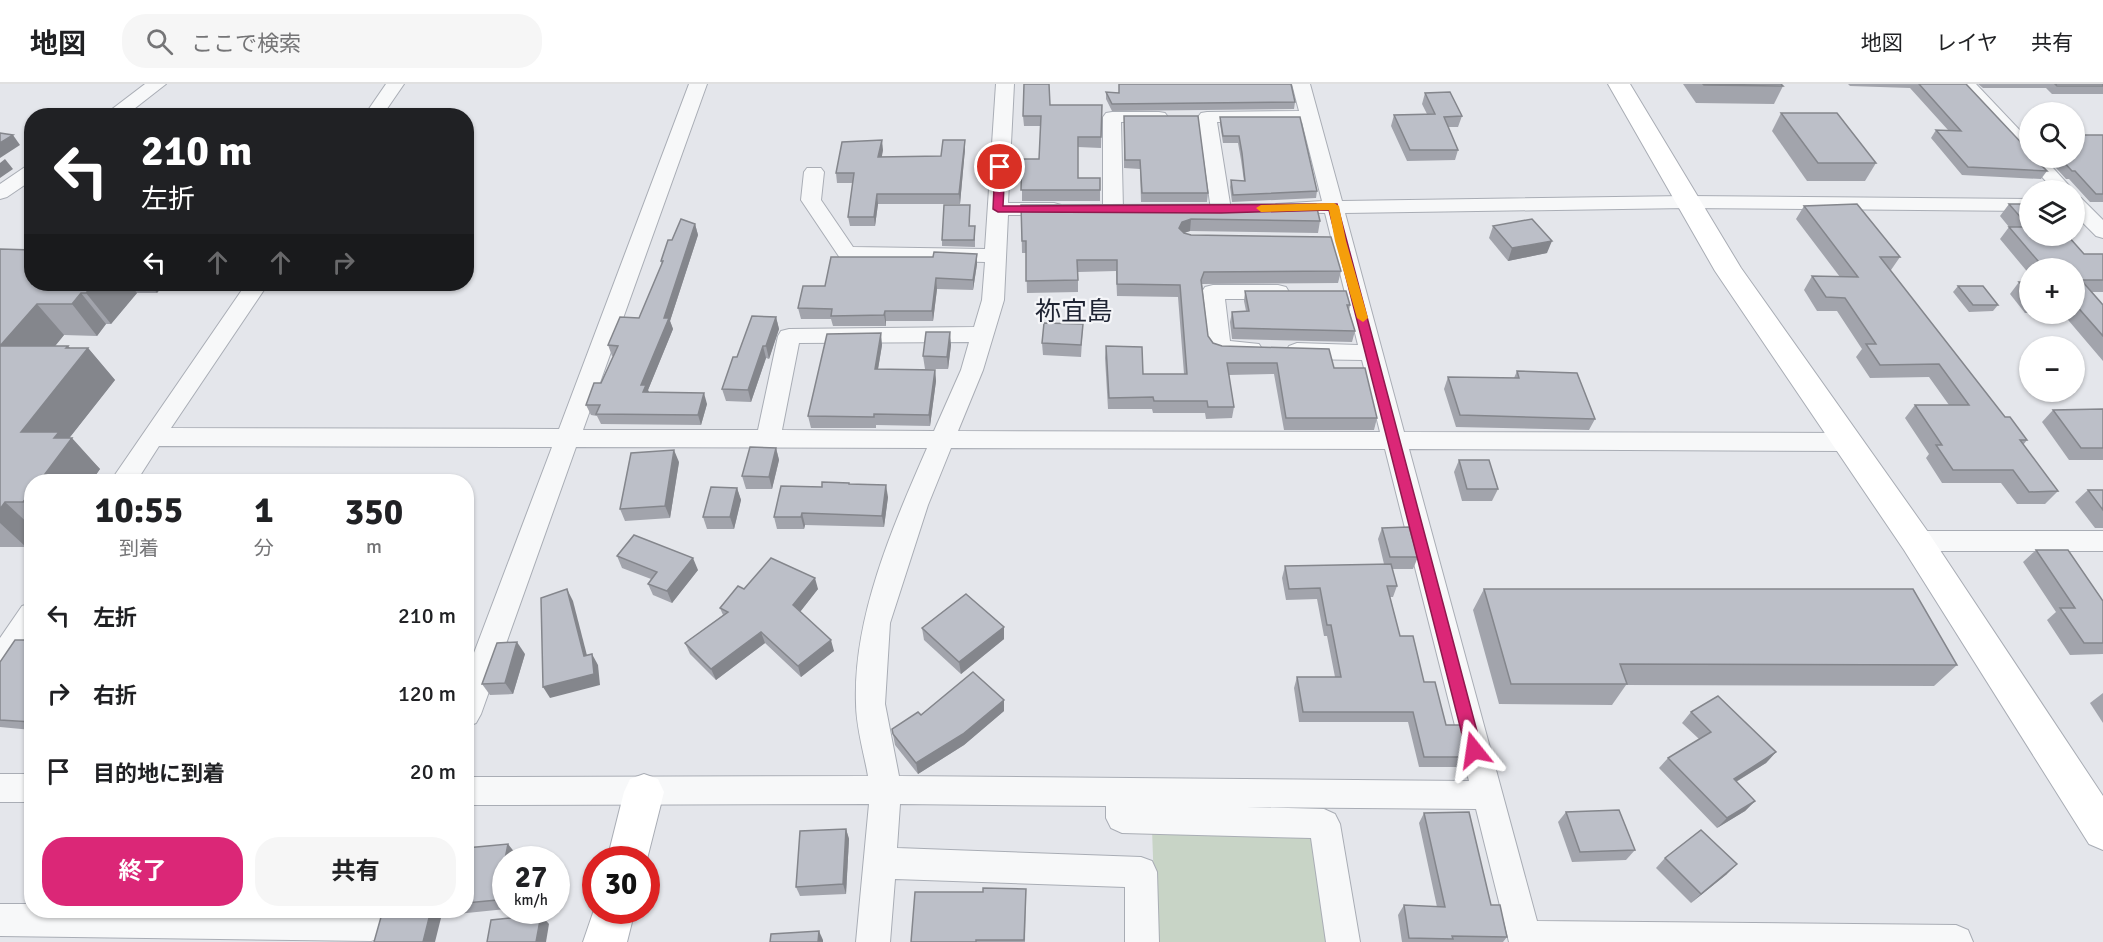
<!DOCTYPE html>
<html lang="ja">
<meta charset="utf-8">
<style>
body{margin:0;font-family:Signika,"Noto Sans JP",sans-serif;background:#f6f6f6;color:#202124;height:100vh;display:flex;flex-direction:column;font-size:22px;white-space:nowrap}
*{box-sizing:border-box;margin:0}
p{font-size:20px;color:#757577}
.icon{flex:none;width:33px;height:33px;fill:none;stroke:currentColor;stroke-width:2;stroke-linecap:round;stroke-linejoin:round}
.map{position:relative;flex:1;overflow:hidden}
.panel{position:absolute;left:24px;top:390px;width:450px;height:444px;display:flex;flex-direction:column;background:#fff;border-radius:24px;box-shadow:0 2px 4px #0004}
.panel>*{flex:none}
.hud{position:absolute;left:24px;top:24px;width:450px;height:183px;border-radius:24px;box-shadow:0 2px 4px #0004;background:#202124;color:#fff;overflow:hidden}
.controls{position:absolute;left:2019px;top:18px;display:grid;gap:12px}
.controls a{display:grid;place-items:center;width:66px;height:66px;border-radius:50%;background:#fff;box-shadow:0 2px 4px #0004;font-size:30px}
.speed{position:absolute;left:492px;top:762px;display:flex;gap:12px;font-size:30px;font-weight:700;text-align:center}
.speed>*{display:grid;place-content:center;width:78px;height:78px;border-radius:50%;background:#fff;box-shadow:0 2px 4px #0004;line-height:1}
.speed small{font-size:15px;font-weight:400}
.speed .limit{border:9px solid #d22;background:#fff;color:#111}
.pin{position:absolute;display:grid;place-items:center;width:51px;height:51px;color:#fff;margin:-26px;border:3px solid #fff;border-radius:50%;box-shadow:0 2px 6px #0007}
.me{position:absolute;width:66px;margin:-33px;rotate:345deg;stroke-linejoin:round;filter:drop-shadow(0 0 4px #0008)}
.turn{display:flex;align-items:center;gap:21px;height:126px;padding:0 18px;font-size:27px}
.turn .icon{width:78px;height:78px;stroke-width:2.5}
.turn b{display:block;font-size:42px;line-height:51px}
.lanes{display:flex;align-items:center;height:57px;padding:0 18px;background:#0003;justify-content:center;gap:30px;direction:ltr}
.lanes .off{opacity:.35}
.eta{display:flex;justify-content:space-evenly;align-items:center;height:102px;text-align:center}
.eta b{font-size:36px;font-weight:700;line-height:42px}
.cta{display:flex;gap:12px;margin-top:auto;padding:12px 18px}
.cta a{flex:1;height:69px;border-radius:24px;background:#db2777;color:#fff;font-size:24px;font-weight:700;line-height:69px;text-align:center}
.cta a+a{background:#f6f6f6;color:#202124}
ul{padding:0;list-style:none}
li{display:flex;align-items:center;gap:18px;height:78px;padding:0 18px}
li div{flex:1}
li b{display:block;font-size:22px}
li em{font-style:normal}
header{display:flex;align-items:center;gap:36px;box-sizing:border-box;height:84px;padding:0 30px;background:#fff;border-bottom:2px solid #e0e0e0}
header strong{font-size:28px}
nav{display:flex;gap:33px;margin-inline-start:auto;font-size:21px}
.search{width:420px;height:54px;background:#f6f6f6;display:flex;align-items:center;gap:15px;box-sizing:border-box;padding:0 21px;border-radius:24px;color:#757577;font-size:22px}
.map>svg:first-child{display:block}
.green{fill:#c8d4c6}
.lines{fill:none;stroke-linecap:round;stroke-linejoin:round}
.street-casing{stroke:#a9adb5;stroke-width:2}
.secondary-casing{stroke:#a9adb5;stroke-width:2}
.street{fill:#f7f8f9;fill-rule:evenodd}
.secondary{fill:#fff;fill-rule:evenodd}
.wall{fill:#a2a4ac}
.shaded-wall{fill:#84868c}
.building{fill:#bcbfc8;stroke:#84868c;stroke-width:1.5}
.route{fill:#db2777;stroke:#8e194d;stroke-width:1.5}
.slow{fill:#f59e0b}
.labels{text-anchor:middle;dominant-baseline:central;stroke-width:4.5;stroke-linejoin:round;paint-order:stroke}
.quarter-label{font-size:26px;fill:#1f2433;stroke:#f4f5f8}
</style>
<header>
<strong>地図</strong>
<div class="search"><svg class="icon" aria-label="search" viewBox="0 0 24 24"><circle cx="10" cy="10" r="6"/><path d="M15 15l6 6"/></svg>ここで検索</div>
<nav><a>地図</a><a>レイヤ</a><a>共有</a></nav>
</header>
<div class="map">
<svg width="2103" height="858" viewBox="0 0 2103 858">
<rect width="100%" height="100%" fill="#e4e6eb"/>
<path class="green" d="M1152 745 1314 747 1331 858H1156Z"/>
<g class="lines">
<defs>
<g id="street">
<path d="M145 0H166L125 32H103Z"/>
<path d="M386 0H404L382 32H364Z"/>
<path d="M689 0H707L583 346H758L778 252 781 247 789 245 974 243 982 216 985 178 840 174 801 116 804 88 807 84H821L824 88 821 116 853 163 985 165 996 0H1014L1008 119H1054L1061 121 1064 125 1061 129 1054 131H1008L1004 216 983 286 958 347 1380 348 1362 276 1297 275 1289 272 1286 267 1289 262 1297 259 1358 261 1325 129 1276 128 1273 124 1276 120 1322 117 1302 38H1217L1231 126 1228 130H1214L1211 126 1198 33 1201 29 1207 28 1299 27 1292 0H1310L1342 117 1687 112 2030 115V127L1687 124 1345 129 1404 348 1846 349 1855 352 1858 358 1855 364 1846 367 1409 365 1537 837 1956 841 1968 846 1973 858H1509L1476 725 1246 723 1324 725 1335 730 1340 740 1360 858H1326L1311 754 1122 749 1111 744 1106 734V722L900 720 897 764 1141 773 1152 777 1157 788 1159 858H1125V803L895 795 890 858H856L869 720 466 721V693L868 692C864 669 856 643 856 619 853 533 893 442 927 364L576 363 481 630 476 639 466 643V590L552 363 159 362 136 398H110L246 200H268L171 344 559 345ZM969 258 961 286 934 347 782 346 799 259ZM951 364 1385 365 1469 697 899 692 885 620 890 539 928 421Z"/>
<path d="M1957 0H1976L2030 57V74H2044L2073 106H2054Z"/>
<path d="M1112 28H1159L1165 29 1168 33 1165 37 1121 38 1123 126 1120 130H1106L1103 126V33L1106 29Z"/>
<path d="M32 81V96L7 113 0 115V100L25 83Z"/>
<path d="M2074 112 2081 114 2103 136V154L2096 152 2074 130Z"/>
<path d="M1213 201H1278L1286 203 1289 208 1286 213 1278 215H1225L1230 257 1259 260 1262 265 1259 270 1251 273 1212 269 1209 264 1202 208 1205 203Z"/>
<path d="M1916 447H2103V467H1916L1907 464 1903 457 1907 450Z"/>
<path d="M32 519V553L10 584 0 588V554L22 522Z"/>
<rect x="0" y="690" width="32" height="28"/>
<path d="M0 820H32V826H376L383 829 388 841 383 853 371 857 0 852Z"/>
</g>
<g id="secondary">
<path d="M1608 0H1630L1741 184 1928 448 2103 712V766L2089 760 1904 466 1715 187Z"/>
<path d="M644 690 658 695 664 708 646 779V776H607L624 708 630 695Z"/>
<path d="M596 820V826H635L627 858H583Z"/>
</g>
</defs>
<use href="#street" class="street-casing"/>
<use href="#secondary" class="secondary-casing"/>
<use href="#street" class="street"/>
<use href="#secondary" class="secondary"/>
</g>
<g class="wall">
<path d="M1119 0H1291L1295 18 1294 25 1112 27 1106 15V8L1119 9Z"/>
<path d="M1683 0H1781L1783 2 1774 20 1696 19Z"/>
<path d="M1848 0H1966L2047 87 2041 95 1962 91 1931 54 1936 46H1948L1910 4 1850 2Z"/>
<path d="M1978 0H2103V10H2052L2046 4H1983Z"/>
<path d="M1425 9 1462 32 1458 43H1448L1458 66 1455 76 1407 77 1391 42 1394 31 1427 30 1422 20Z"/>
<path d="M1050 21H1102L1101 64 1078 63V94L1100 106V117H1022V75H1039L1041 42H1024L1023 32Z"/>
<path d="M1781 29 1876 79 1865 97H1807L1772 47Z"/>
<path d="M1124 32 1208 109 1207 118H1141L1140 85 1124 84Z"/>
<path d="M1220 33 1317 107 1316 114 1232 118 1230 103 1231 96 1244 97 1241 76 1238 59H1223L1220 40Z"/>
<path d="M2080 51H2103V118H2090L2069 95H2066L2047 74H2074Z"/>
<path d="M965 56V65L960 120H878L875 142H850L848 133 853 99H837L836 89 883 66 881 73 941 72Z"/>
<path d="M2009 120 2084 170H2103V208H2092L2103 221V277L2063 230H2074V184H2030V191L2000 155 2009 143 2000 132Z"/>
<path d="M1021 121 1320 137 1318 149 1190 147 1183 149 1341 187 1338 199 1202 200 1208 252 1213 259 1222 262 1334 284 1377 334 1374 346H1284L1274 290 1229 291 1234 323 1232 334 1206 335 1205 329H1153L1152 325H1108L1105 274 1106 262 1143 290H1184L1178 213 1117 212 1116 187 1078 188V208L1027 209 1026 169H1022Z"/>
<path d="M1804 122 1900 173 1891 186H1889L2005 333 2027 356 2023 361 2058 407 2045 420H2017L2001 399H1942L1926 374 1929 370 1905 334 1915 321H1949L1929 293 1870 294 1856 273 1862 265 1837 227H1817L1804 206 1812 192 1840 193 1796 135Z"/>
<path d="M970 127 969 142 975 149V163L942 162V156Z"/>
<path d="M695 140 698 151 670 237 673 245 648 306 649 308 707 320 701 341 601 340 597 332 591 331 586 321 601 299 613 272H612L608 261 639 234 662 181 661 177 672 156Z"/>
<path d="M1493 142 1547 169 1508 177 1489 154Z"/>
<path d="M0 165 32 200H164L157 209H137L111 240H106L97 252 64 251 55 262H68L70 264H88L115 296 69 354 100 385 91 398H32V456L26 463H0Z"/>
<path d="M977 180 973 206 937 205 933 237H886V242H833L831 235H801L798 224 825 202Z"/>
<path d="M2019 198H2030V229H2025L2010 210Z"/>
<path d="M1958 202 1998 221 1993 227 1969 228 1953 208Z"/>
<path d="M1245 207 1350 221 1349 227 1355 247 1352 258 1232 255 1230 238 1232 228 1246 227 1244 217Z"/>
<path d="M776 233 779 245 769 275 766 274 751 318 726 317 722 305 737 273Z"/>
<path d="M1083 240 1081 273 1043 271 1042 259Z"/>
<path d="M882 261 878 285 935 286 936 297 930 342 876 341V344H811L808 332Z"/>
<path d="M951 261 948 285H925L923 272Z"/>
<path d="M1517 287 1595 335 1589 346 1456 343 1444 305 1448 293 1514 294Z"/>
<path d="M2103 325V376H2069L2042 338 2053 326Z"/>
<path d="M776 364 779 376 772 405H746L742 392Z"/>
<path d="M1459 376 1498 405 1492 417H1462L1454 388Z"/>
<path d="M679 378 670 434 625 437 620 425Z"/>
<path d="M822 403 888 413 884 443 805 441 804 445H777L774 433Z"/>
<path d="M737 404 741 416 734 445H707L703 433Z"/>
<path d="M2088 406H2103V444H2095L2075 418Z"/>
<path d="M1382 444 1418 473 1413 485H1392L1397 502 1393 513H1390L1400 552 1446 641 1469 673 1463 683H1419L1408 638H1299L1294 604 1297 593H1335L1327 552H1324L1317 515 1286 516 1282 494 1285 482 1384 480 1378 455Z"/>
<path d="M2036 466 2103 517V570L2070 571 2047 536 2056 528 2023 478Z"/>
<path d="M617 472 698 486 672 519 653 511 648 500 651 495 622 484Z"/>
<path d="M744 505H818L800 528 834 567 801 593 765 559 716 596 690 570 685 559 723 531 720 524Z"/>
<path d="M1484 505 1957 581 1934 602 1626 601 1612 621 1499 620 1473 526Z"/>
<path d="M1004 543V555L961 590 924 556 922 544Z"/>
<path d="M32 556V646L0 643V578Z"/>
<path d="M525 570 513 610 490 611 482 600Z"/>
<path d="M2103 609V639L2090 619Z"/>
<path d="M1004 627 964 661 918 690 895 661 892 645Z"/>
<path d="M1691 628 1776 668 1766 679 1736 698 1755 717 1745 727 1717 744 1659 684 1668 674 1699 655 1682 639Z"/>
<path d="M1566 728 1635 766 1626 776 1572 778 1558 738Z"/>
<path d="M1424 729 1491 821 1507 853 1503 858H1402L1398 831 1404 821 1437 823 1419 739Z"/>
<path d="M846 745 849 755 846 810 800 812 796 803Z"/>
<path d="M466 764 516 770 515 776H506V825L457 830 453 826H466Z"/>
<path d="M1665 774 1727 790 1691 819 1656 784Z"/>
<path d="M1026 805 1025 858H911L983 808Z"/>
</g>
<g class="shaded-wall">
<path d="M13 51 20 61 0 74V59Z"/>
<path d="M882 56 883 66 880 83 878 73Z"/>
<path d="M965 56V65L960 120 959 110Z"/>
<path d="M5 75 13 85 0 94V79Z"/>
<path d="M877 110 878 120 875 142 874 133Z"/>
<path d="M1191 135 1190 147 1181 150 1179 144 1182 138Z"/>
<path d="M695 140 698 151 670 237 673 245 648 306 650 311 643 308 641 301Z"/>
<path d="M1552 157 1547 169 1508 177 1512 164Z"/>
<path d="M977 170V180L973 206V196Z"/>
<path d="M936 194 937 205 933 237 932 227Z"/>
<path d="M94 200H130L137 209 111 240 86 209Z"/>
<path d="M150 200H164L157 209Z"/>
<path d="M81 209 106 240 97 252 72 220Z"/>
<path d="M37 220 64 251 29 294 0 262Z"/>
<path d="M885 227 886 237V242L884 231Z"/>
<path d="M776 233 779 245 769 275 766 262Z"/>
<path d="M950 248 951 261 948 285 947 273Z"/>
<path d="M881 249 882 261 876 297 875 285Z"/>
<path d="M68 262 80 275 88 264 115 296 67 357 72 354 100 385 91 398H39L21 348Z"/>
<path d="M763 262 766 274 751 318 748 306Z"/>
<path d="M935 286 936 297 930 342 929 331Z"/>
<path d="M704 309 707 320 701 341 698 331Z"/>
<path d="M776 364 779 376 772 405 769 393Z"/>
<path d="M674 366 679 378 670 434 665 422Z"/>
<path d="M886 401 888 413 884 443 882 432Z"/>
<path d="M737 404 741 416 734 445 730 433Z"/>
<path d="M32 407V426L23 418Z"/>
<path d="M5 418 32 443V456L26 463 0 439V425Z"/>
<path d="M802 429 805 441 804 445 801 433Z"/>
<path d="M693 474 698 486 672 519 667 507Z"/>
<path d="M815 494 818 505 796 533 793 521Z"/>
<path d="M567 505 573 517 590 583 584 572Z"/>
<path d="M1004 543V555L961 590 959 578Z"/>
<path d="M761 548 765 559 716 596 711 585Z"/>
<path d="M831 556 834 567 801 593 798 582Z"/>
<path d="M517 558 525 570 513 610 505 599Z"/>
<path d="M592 570 598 581 600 601 550 614 543 603Z"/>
<path d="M1004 616V627L964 661 918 690 916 679Z"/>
<path d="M1776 668 1766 679 1724 705 1734 695Z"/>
<path d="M1755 717 1745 727 1717 744 1727 734Z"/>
<path d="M846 745 849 755 846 810 843 800Z"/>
<path d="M508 760 516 770 515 776H506V825L497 816Z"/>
<path d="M1737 780 1727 790 1691 819 1701 810Z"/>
<path d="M431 826H443L435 858H423Z"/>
<path d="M541 831 549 840 546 858H536Z"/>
<path d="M819 847 823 856V858H818Z"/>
</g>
<g class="building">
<path d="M1024 0H1049L1050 21H1102L1101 53H1078V94H1100V106H1021L1022 75H1039L1041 32H1023Z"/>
<path d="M1119 0H1291L1295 18 1112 20 1106 8 1119 9Z"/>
<path d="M1703 0H1781L1783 2 1704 1Z"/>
<path d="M1919 0H1966L2030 68V74H2034L2047 87 1968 83 1936 46 1961 47Z"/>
<path d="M2055 0H2103V2H2057Z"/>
<path d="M1450 8 1462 32 1444 33 1458 66H1410L1394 31 1435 30 1425 9Z"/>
<path d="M1781 29H1837L1876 79H1818Z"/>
<path d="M1124 32H1198L1208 109H1142L1140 76H1125Z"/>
<path d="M1220 33H1300L1317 107 1233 111 1231 96 1245 97 1242 69 1239 52H1223Z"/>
<path d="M2074 45 2080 51H2103V110H2096L2075 87H2072L2060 74H2074Z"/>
<path d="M0 49 13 51 0 59Z"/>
<path d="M882 56 878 73 941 72 943 56H965L959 110H877L874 133H848L854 89H836L842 58Z"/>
<path d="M1316 120 1320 137 1191 135 1182 138 1179 144 1184 149 1191 151 1331 153 1341 187 1204 188 1201 196 1208 252 1213 259 1222 262 1329 265 1334 284H1365L1377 334H1286L1277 279H1227L1234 323H1208L1207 317H1154L1153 313 1109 314 1106 262 1142 263 1143 290H1187L1180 201 1117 200V176H1077L1078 196 1026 197V157H1022L1021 121Z"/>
<path d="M1857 120 1900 173H1880L2005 333H2010L2027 356H2020L2058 407 2029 408 2013 386H1953L1936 361H1942L1915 321H1969L1939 280 1880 281 1866 260H1876L1845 214 1826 213 1812 192 1858 193 1804 122Z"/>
<path d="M2009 120H2030V152H2068L2084 170H2103V196H2081L2103 221V252L2074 219V184H2044L2009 143H2029Z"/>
<path d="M944 121H970L969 142H975L974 156H942Z"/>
<path d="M681 135 695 140 664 234H669L641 301H646L643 308 704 309 698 331 596 330 600 321H586L594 299H601L618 262 608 261 620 233 639 234 663 177H661L668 156H672Z"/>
<path d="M1532 135 1552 157 1512 164 1493 142Z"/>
<path d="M0 165 32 166V200H94L86 209H81L72 220H37L0 262Z"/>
<path d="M934 168 977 170 973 196 936 194 932 227H885L884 231 831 232 832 225 798 224 803 202H825L831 173H933Z"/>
<path d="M2019 198H2030V210Z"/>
<path d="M1958 202H1983L1998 221H1973Z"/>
<path d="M1245 207H1346L1350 221H1347L1355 247 1234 244 1232 228 1249 227Z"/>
<path d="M752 232 776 233 766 262H763L748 306 722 305 733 273H737Z"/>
<path d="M1044 239 1083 240 1081 261 1042 259Z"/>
<path d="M926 248H950L947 273 923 272Z"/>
<path d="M881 249 875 285 935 286 929 331 874 330V333L808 332 827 250Z"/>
<path d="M0 262H68L66 264H88L21 348H59L54 354H72L39 398H32V407L23 418H5L0 425Z"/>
<path d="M1517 287 1577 289 1595 335 1460 331 1448 293 1519 294Z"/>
<path d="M2103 325V364H2081L2053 326Z"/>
<path d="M750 363 776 364 769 393 742 392Z"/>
<path d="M674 366 665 422 620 425 631 369Z"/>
<path d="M1459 376H1489L1498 405H1467Z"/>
<path d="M822 398 849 399V400L886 401 882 432 802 429 801 433H774L781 402 822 403Z"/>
<path d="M711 403 737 404 730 433H703Z"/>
<path d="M2088 406H2103V426Z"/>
<path d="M1409 443 1418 473H1390L1382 444Z"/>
<path d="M634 451 693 474 667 507 648 500 657 488 617 472Z"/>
<path d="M2036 466H2068L2103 517V559H2084L2060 524H2075Z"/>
<path d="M771 474 815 494 793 521 831 556 798 582 761 548 711 585 685 559 728 528 720 524 738 502 744 505Z"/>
<path d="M1391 480 1397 502H1387L1400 552H1413L1424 598H1435L1446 641H1461L1469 673H1424L1413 628H1303L1297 593H1341L1331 541H1327L1320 504 1289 505 1285 482Z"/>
<path d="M567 505 584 572 592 570 594 590 543 603 541 514Z"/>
<path d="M1484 505H1913L1957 581 1620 580 1627 600H1511Z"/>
<path d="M966 510 1004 543 959 578 922 544Z"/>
<path d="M15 556H32V638L0 636V578Z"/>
<path d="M517 558 505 599 482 600 497 559Z"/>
<path d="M973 588 1004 616 963 650 916 679 893 650 892 645 918 628 921 631Z"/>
<path d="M1718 612 1776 668 1734 695 1755 717 1727 734 1668 674 1711 648 1691 628Z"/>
<path d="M1619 726 1635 766 1580 768 1566 728Z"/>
<path d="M1469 728 1491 821H1500L1507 853 1452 852 1453 855 1409 854 1404 821 1445 823 1424 729Z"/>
<path d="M846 745 843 800 796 803 800 747Z"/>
<path d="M1701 746 1737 780 1701 810 1665 774Z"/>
<path d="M508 760 497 816 466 819V764Z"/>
<path d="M983 804 1026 805 1024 856H976V858H911L915 808H983Z"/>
<path d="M383 826H431L423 858H374Z"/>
<path d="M541 831 536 858H487L491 836Z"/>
<path d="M819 847 818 858H770L771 850Z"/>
</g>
<path class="route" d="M1000 80 1005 83 1003 122 1337 120 1482 666 1480 671 1474 673 1469 671 1466 666 1329 126 1221 129 998 128 993 125 995 83Z"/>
<path class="slow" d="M1334 119 1339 122 1346 157 1368 234 1363 238 1357 234 1335 157 1329 126 1261 128 1256 124 1261 121Z"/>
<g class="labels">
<g class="quarter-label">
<text x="1074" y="228">祢宜島</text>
</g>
</g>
</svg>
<div class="controls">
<a><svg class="icon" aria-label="search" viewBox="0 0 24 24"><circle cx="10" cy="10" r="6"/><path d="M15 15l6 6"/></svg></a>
<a><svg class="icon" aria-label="layers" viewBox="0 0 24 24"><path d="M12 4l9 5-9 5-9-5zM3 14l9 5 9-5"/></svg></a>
<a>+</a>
<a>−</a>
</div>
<div class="speed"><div>27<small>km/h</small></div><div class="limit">30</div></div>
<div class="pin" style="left:1000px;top:83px;background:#d93025"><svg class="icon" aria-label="arrive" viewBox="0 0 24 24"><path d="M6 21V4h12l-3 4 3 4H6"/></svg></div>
<svg class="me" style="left:1474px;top:666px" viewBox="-20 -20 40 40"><path d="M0-17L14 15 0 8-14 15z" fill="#db2777" stroke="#fff" stroke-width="4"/></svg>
<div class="hud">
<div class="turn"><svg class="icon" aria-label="left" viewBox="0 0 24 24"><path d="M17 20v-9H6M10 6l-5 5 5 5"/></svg><div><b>210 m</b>左折</div></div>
<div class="lanes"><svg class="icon" aria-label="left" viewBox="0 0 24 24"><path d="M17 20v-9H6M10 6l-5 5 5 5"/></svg><svg class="icon off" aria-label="ahead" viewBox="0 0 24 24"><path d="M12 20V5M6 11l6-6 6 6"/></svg><svg class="icon off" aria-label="ahead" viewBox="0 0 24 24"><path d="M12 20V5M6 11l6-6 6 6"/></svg><svg class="icon off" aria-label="right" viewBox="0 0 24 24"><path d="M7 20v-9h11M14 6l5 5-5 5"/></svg></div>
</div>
<section class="panel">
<div class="eta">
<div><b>10:55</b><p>到着</p></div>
<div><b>1</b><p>分</p></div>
<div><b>350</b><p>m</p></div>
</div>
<ul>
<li><svg class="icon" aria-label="left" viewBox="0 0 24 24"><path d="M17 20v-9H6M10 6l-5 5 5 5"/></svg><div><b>左折</b></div><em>210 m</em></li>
<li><svg class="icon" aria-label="right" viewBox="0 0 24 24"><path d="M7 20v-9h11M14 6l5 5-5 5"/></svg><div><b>右折</b></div><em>120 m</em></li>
<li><svg class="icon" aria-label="arrive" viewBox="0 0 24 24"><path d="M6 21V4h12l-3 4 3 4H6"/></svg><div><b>目的地に到着</b></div><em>20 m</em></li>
</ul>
<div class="cta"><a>終了</a><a>共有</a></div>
</section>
</div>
